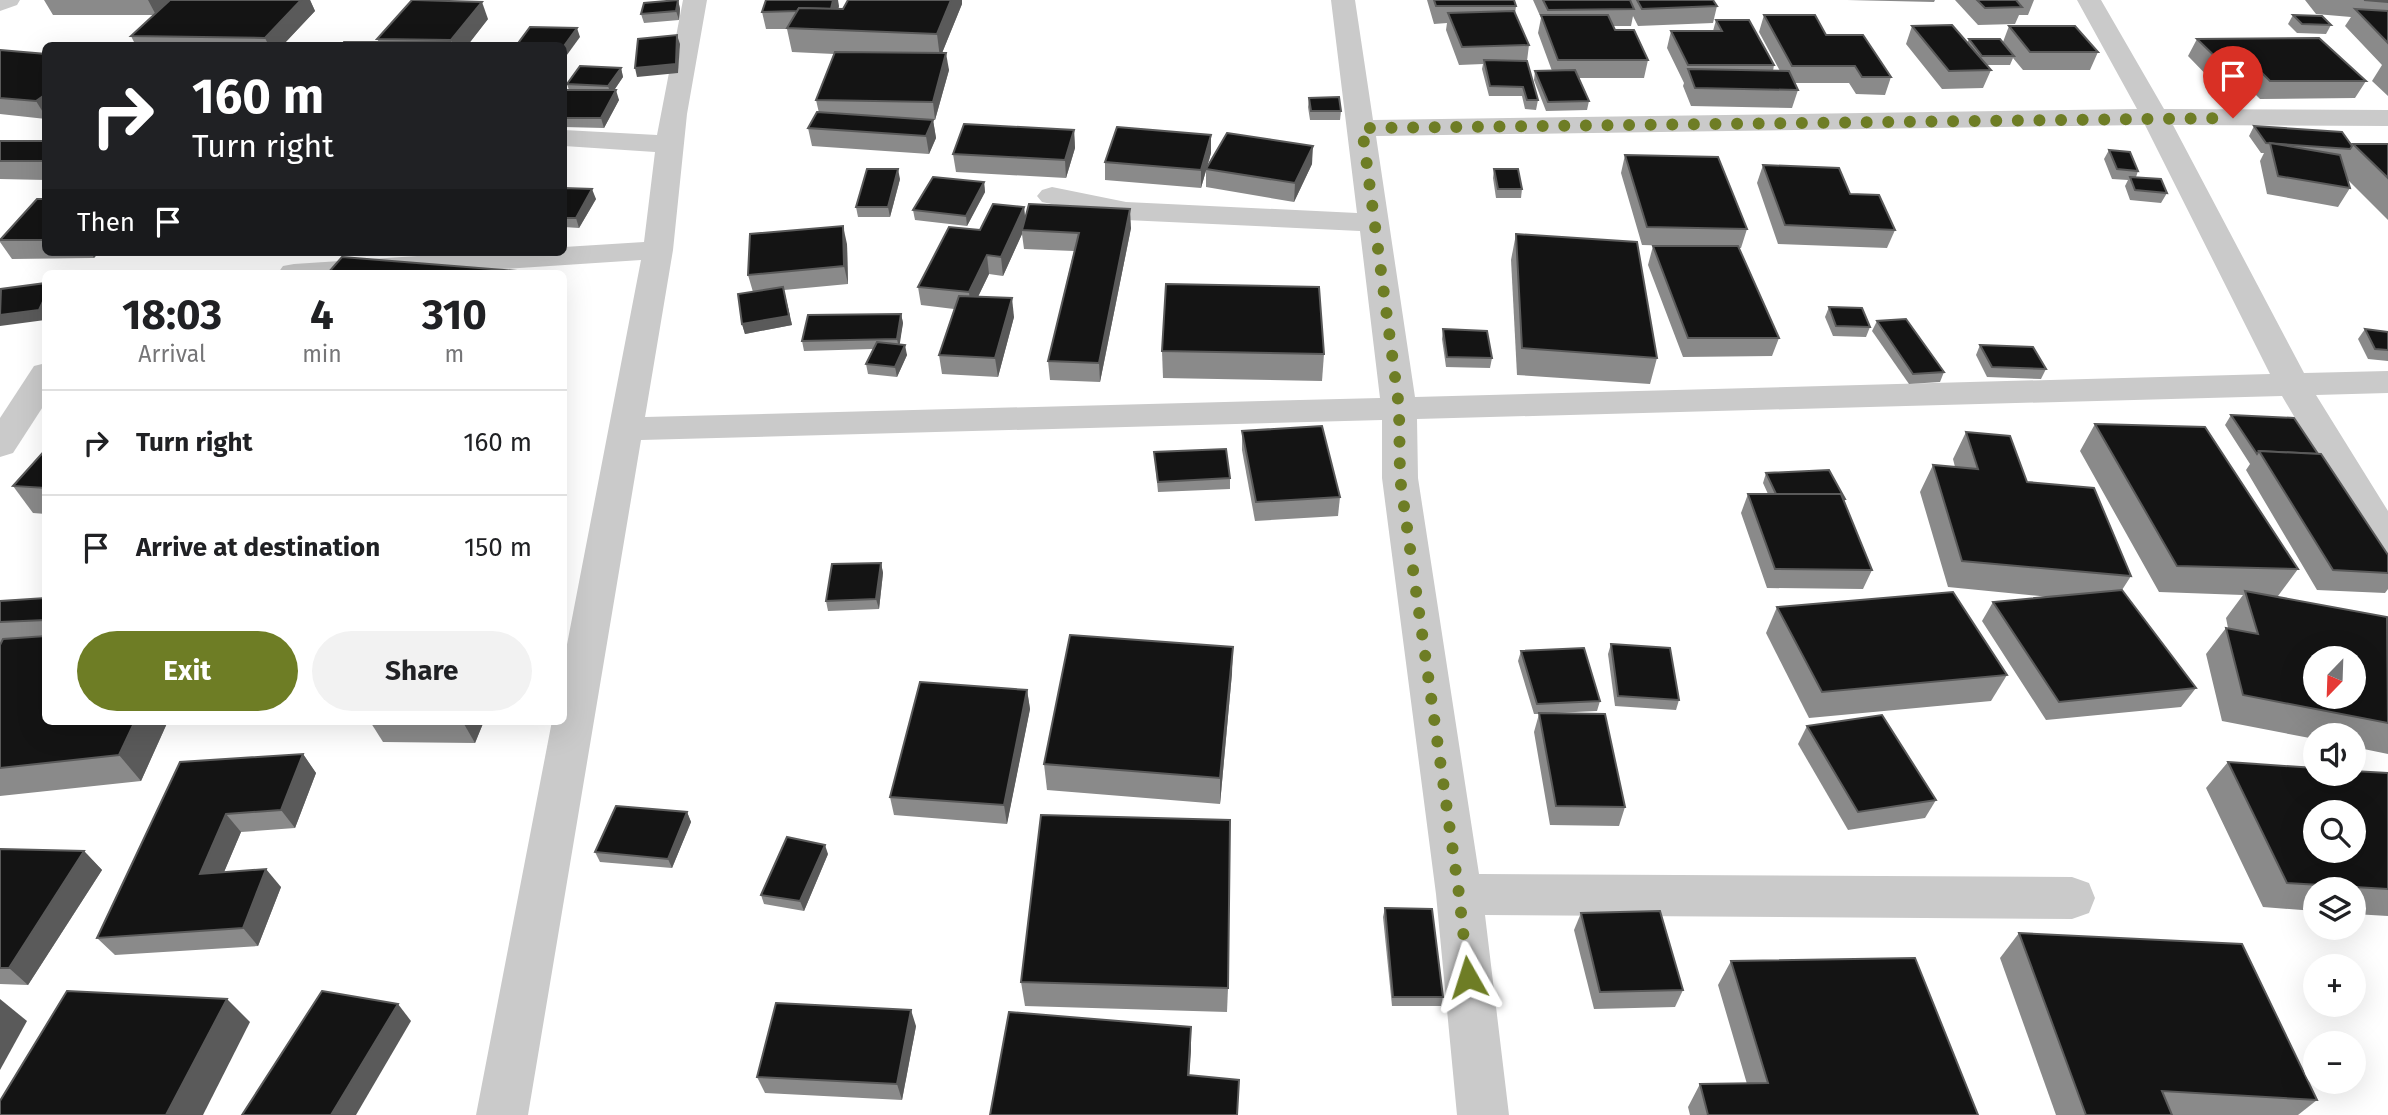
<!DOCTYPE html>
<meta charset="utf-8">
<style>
body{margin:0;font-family:"Fira Sans",sans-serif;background:#f2f2f2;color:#202124;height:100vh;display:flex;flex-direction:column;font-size:26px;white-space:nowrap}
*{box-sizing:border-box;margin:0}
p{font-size:23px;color:#757577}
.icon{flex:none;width:38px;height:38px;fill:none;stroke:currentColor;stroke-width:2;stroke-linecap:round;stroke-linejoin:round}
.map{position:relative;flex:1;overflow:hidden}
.side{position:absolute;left:42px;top:270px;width:525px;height:455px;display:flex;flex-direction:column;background:#fff;border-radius:10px;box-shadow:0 7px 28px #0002}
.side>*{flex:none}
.hud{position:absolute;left:42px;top:42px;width:525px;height:214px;border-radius:10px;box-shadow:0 7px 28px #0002;background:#202124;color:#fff;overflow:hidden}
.needle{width:46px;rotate:203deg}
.buttons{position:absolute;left:2303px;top:646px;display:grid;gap:14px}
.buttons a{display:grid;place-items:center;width:63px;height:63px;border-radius:50%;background:#fff;box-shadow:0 7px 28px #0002;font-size:35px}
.pin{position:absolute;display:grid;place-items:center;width:60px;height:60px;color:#fff;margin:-72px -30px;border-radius:50% 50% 50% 0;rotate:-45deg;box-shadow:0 0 7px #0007}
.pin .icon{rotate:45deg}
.me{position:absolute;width:77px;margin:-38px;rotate:354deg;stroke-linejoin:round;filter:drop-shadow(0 0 5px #0008)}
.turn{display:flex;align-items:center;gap:24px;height:147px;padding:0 35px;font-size:32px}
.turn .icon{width:91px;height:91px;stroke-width:2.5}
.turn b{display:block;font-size:49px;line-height:60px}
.then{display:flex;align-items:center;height:66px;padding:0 35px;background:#0003;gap:14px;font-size:26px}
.eta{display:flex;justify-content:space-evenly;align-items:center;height:119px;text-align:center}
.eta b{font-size:42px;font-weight:700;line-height:49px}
.button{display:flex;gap:14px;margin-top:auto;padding:14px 35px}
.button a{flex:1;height:80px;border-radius:42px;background:#6e7d25;color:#fff;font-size:28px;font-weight:700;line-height:80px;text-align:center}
.button a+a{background:#f2f2f2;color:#202124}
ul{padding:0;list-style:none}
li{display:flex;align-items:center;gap:21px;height:105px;padding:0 35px;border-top:2px solid #e0e0e0}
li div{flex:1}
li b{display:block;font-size:26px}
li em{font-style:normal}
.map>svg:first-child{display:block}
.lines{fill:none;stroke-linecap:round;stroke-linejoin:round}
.minor{fill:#cacaca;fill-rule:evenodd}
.wall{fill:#8a8a8a}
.shaded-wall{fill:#5a5a5a}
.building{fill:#141414;stroke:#5a5a5a;stroke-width:2;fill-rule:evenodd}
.route{stroke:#6e7d25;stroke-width:12;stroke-dasharray:0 21.6}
</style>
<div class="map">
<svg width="2388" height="1115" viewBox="0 0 2388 1115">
<rect width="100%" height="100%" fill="#fff"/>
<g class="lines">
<g class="minor">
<path d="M0 0H20L17 5 0 11Z"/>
<path d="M683 0H707L687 114 673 250 645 417 1380 398 1360 231 1126 220 1042 202 1037 196 1042 190 1052 187 1126 202 1357 213 1331 0H1355L1373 120 2137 109 2077 0H2101L2164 109 2388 110V126L2173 125 2304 373 2388 371V393L2316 395 2388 511V557L2375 553 2282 396 1417 419 1418 478 1479 874 2072 877 2089 883 2095 898 2089 913 2072 919 1485 915 1509 1115H1457L1436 894 1382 478V420L641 440 528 1115H476L552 721H564V660L641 260 442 273H278L283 266 294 264 479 252H564V247L644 242 655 152 564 146V130L657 135ZM2145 125 2270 374 1415 397 1376 136Z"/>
<path d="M46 363V402L13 453 0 457V418L34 366Z"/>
</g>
</g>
<g class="wall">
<path d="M44 0H310L315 11 282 46H136L131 36 153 15H53Z"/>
<path d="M678 0 680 9 679 20 644 23 641 14Z"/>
<path d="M848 0H962V4L942 53 949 70 935 120H933L936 138 929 154 812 146 808 128 819 113 816 100 834 54 792 52 787 29H766L762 12 839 6 838 9H843Z"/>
<path d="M1427 0H1514L1516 6 1515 14 1529 45 1527 61 1538 100 1536 110 1525 109 1522 96H1489L1482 69 1483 64 1459 65 1446 30 1447 23 1434 24Z"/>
<path d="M1533 0H1713L1717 6 1713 23 1638 26 1633 16 1631 26H1613L1615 30 1648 60 1644 78H1578L1589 101 1587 110 1546 111 1534 80 1535 71H1552L1538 33 1541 18Z"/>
<path d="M1847 0H1935L1934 2Z"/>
<path d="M1955 0H2034L2028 15H2019L2015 24 1978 25Z"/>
<path d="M2305 0H2388V96L2372 81 2382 65 2345 26 2351 17 2316 14Z"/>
<path d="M1764 15 1826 35 1891 77 1885 95 1856 94 1849 83H1794L1798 90 1792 108 1691 106 1683 86 1684 83 1667 48 1671 31H1713L1716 20 1774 65 1773 71H1780L1759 32Z"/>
<path d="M2293 15 2331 25 2326 34 2297 33 2288 24Z"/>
<path d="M488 19 467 46H342L379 42 377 39Z"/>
<path d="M1912 26 1967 43 1969 39 2003 42 2009 26 2098 52 2090 70H2023L2013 58 2010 65H1987L1991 70 1983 88 1942 89 1906 44Z"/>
<path d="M2197 39 2366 81 2355 98 2260 99 2252 91H2222L2188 56Z"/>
<path d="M0 50 46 54V119L0 114Z"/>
<path d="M621 68 623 77 614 90 619 100 604 128 564 127V90H569L567 84Z"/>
<path d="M1309 98 1341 111 1340 120H1310L1308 107Z"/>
<path d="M2254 126 2352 146 2353 144H2388V220L2348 180 2350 188 2338 207 2267 194 2260 161 2264 153H2261L2249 136Z"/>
<path d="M1074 130 1075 148 1066 178 956 172 953 154Z"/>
<path d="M0 141H46V180L0 179Z"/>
<path d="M2109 150 2138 171 2136 177 2167 193 2161 203 2130 200 2125 186 2128 180 2112 179 2104 159Z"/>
<path d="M1211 153 1201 188 1105 180V162Z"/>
<path d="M1625 155 1747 229 1741 248H1739L1779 338 1772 356 1683 357 1648 265 1653 246H1682L1642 245 1621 173Z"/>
<path d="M1312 164 1294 202 1206 187V169Z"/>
<path d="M1763 165 1850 194 1895 230 1887 248 1778 244 1757 183Z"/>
<path d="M1494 169 1522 189 1521 198H1496L1493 178Z"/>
<path d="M900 179 890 217H858L856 207Z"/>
<path d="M984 182 985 192 967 226 915 220 913 210Z"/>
<path d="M564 188 596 199 579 228 564 227Z"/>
<path d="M46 199V252H99L94 258 12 259 0 242V239Z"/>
<path d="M1024 207 1025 219 1131 228 1100 382 1050 380 1048 361 1074 251 1024 249 1022 234 1003 276 989 274 978 297 1014 317 998 377 942 374 939 355 954 309 921 305 918 287 980 230Z"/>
<path d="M1516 234 1657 358 1650 384 1517 375 1511 260Z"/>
<path d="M847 244 848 284 784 290 792 325 745 334 742 324 753 292 748 275Z"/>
<path d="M1829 307 1870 327 1866 337 1833 336 1825 317Z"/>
<path d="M901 314 903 323 899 344 907 355 897 377 868 374 866 364 873 349 804 351 802 341Z"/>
<path d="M1877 321 1944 372 1940 382 1909 384 1872 331Z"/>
<path d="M1443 329 1492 358 1490 368 1446 367 1442 339Z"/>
<path d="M2365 329 2388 332V361L2368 359 2358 339Z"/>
<path d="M1980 345 2046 369 2041 379 1987 377 1976 355Z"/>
<path d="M1162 351 1324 354 1322 381 1163 378Z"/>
<path d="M2231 415 2318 454 2388 555V589L2385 593 2317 590 2246 470 2250 464 2225 425Z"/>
<path d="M2095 424 2298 569 2278 596H2269L2388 619V754L2354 747V735H2315V739L2222 721 2206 654 2226 628H2228L2226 618 2243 595 2159 592 2080 451Z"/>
<path d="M1242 431 1340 497 1338 516 1255 521 1242 450Z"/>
<path d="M1966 432 2027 482 2131 576 2122 590 2196 688 2181 707 2046 720 1982 621 1993 602 2050 597 1948 587 1920 492 1933 465 1955 467 1953 459Z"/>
<path d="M46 449V514L33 513 13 486Z"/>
<path d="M1154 452 1230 478V489L1158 492Z"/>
<path d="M1766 473 1845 499 1844 502 1872 570 1863 589 1767 588 1741 513 1748 494H1768L1763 483Z"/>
<path d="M881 563 883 573 879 609 828 611 826 601Z"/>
<path d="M45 598 46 721H168L141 781 0 796V601Z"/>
<path d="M1777 607 2007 675 1991 701 1809 718 1766 633Z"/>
<path d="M1611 644 1679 700 1676 710 1615 706 1608 654Z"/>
<path d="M1521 651 1600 701 1597 711 1553 713 1625 807 1619 826 1550 825 1534 732 1539 714H1534L1518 661Z"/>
<path d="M1232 673 1220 804 1047 790 1044 764Z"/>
<path d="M1027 690 1030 709 1007 824 894 815 890 797Z"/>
<path d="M372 721H484L475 743 383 742 371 723Z"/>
<path d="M1807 726 1936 800 1925 818 1848 830 1798 744Z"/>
<path d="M303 754 316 773 295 828 241 832 224 872 281 887 258 946 115 955 97 938 180 762Z"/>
<path d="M2228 762 2388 773V916L2354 914V889H2315V911L2263 907 2206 788Z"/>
<path d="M687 812 691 822 672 868 600 862 595 852Z"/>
<path d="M0 849 84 851 102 870 28 985 0 984Z"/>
<path d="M828 854 804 911 764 904 761 895Z"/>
<path d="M1385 908 1443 997 1441 1006H1392L1383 917Z"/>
<path d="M1581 913 1683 990 1675 1007 1594 1009 1574 930Z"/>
<path d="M2019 933 2317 1100 2298 1115H2056L2000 958Z"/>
<path d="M1731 961 1978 1115H1690L1688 1107 1700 1084H1747L1718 985Z"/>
<path d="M1021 982 1228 988 1227 1012 1025 1006Z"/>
<path d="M916 1026 902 1100 765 1093 757 1077Z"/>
</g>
<g class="shaded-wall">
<path d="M148 0H172L156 15Z"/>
<path d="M301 0H310L315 11 282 46H269L265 38Z"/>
<path d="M678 0 680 9 679 20 676 11Z"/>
<path d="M833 0H838L839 6 834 28 831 11Z"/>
<path d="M951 0H962V4L940 58 937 34Z"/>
<path d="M482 2 488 19 467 46H453L451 40Z"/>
<path d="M577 28 580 37 564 59V46Z"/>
<path d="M677 35 680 44 678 73 637 77 635 68Z"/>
<path d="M946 53 949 70 935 120 933 102Z"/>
<path d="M621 68 623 77 611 95 608 86Z"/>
<path d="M616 90 619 100 604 128 601 118Z"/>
<path d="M46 94V117L36 101Z"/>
<path d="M933 120 936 138 929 154 926 136Z"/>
<path d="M1074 130 1075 148 1066 178 1065 160Z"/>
<path d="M1211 135V153L1201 188V170Z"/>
<path d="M1313 146 1312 164 1294 202 1295 183Z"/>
<path d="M898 169 900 179 890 217 888 207Z"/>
<path d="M984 182 985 192 967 226 966 216Z"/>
<path d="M592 189 596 199 579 228 576 218Z"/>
<path d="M1024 207 1026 226 1022 230V234L1003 276 1001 257Z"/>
<path d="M1130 209 1131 228 1100 382 1099 363Z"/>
<path d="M843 226 847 244 848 284 844 266Z"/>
<path d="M91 252H99L94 258Z"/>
<path d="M987 255 989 274 971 311 969 292Z"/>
<path d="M783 287 792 325 745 334 742 324Z"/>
<path d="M46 295 45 320 0 326V315Z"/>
<path d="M1012 298 1014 317 998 377 995 358Z"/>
<path d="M901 314 903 323 899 349 897 339Z"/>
<path d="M905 345 907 355 897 377 895 367Z"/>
<path d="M881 563 883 573 879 609 876 599Z"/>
<path d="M1233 647 1232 673 1220 804V778Z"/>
<path d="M1027 690 1030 709 1007 824 1004 805Z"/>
<path d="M135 721H168L141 781 119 755Z"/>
<path d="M466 721H484L475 743 464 724Z"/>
<path d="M303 754 316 773 295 828 281 810Z"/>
<path d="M687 812 691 822 672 868 668 859Z"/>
<path d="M226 814 241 832 216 891 200 874Z"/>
<path d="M825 845 828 854 804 911 800 901Z"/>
<path d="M84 851 102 870 28 985 9 968Z"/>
<path d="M266 869 281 887 258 946 243 928Z"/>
<path d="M0 999 27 1021 0 1070Z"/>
<path d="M227 999 250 1022 203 1115H166Z"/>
<path d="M398 1004 411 1021 356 1115H331Z"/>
<path d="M911 1010 916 1026 902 1100 897 1084Z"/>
<path d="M1191 1027V1051L1188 1097V1075Z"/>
</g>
<g class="building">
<path d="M170 0H301L265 38 131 36Z"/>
<path d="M412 0H415L482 2 451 40 377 39Z"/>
<path d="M678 0 676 11 641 14 644 3Z"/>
<path d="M766 0H833L831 9 799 8 797 11 762 12Z"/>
<path d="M848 0H951L937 34 787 28 799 8 843 9Z"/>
<path d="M1434 0H1514L1516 6H1436Z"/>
<path d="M1543 0H1630L1634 9 1548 10Z"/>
<path d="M1637 0H1713L1717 6 1642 9Z"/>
<path d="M1977 0H2016L2022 7 1985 8Z"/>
<path d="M2364 0H2388V2Z"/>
<path d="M2355 9 2388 11V43Z"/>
<path d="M1514 11 1529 45 1462 47 1448 13Z"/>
<path d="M1541 15H1608L1615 30H1634L1648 60H1558Z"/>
<path d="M1764 15H1815L1826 35H1863L1891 77H1862L1855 66H1792Z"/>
<path d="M2293 15 2322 16 2331 25 2302 24Z"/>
<path d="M1716 20H1749L1774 65H1688L1671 31H1722Z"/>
<path d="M1952 25 1991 70 1949 71 1912 26Z"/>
<path d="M2009 26H2075L2098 52H2030Z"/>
<path d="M530 27 577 28 564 46H516Z"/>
<path d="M677 35 676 64 635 68 638 39Z"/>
<path d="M2319 38 2366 81H2270L2262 73H2232L2197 39Z"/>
<path d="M1969 39H2000L2014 56H1982Z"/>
<path d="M344 42H450L448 46H342Z"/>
<path d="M0 50 46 54V94L36 101 0 98Z"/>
<path d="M835 52 946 53 933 102 816 100Z"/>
<path d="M1484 60 1527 61 1538 100H1527L1523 87 1490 86Z"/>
<path d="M580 66 621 68 608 86 567 84Z"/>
<path d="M1688 69 1789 71 1798 90 1695 88Z"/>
<path d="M1575 70 1589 101 1548 102 1535 71Z"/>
<path d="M564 90H616L601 118H564Z"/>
<path d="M1339 97 1341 111H1311L1309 98Z"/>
<path d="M817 112 933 120 926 136 808 128Z"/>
<path d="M964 124 1074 130 1065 160 953 154Z"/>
<path d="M2254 126 2342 132 2352 146 2350 149 2266 143Z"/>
<path d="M1117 127 1211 135 1201 170 1105 162Z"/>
<path d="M1227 133 1313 146 1295 183 1206 169Z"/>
<rect x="0" y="141" width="46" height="20"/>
<path d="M2270 143 2340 155 2350 188 2278 176Z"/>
<path d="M2353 144H2388V178Z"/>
<path d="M2109 150 2130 152 2138 171 2117 169Z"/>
<path d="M1625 155 1718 157 1747 229 1647 227Z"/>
<path d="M1763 165 1839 168 1850 194 1879 195 1895 230 1785 225Z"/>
<path d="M867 169H898L888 207H856Z"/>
<path d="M1494 169H1518L1522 189H1498Z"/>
<path d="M933 177 984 182 966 216 913 210Z"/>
<path d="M2130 177 2161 179 2167 193 2135 190Z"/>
<path d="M564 188 592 189 576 218H564Z"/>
<path d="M37 199H46V240H0Z"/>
<path d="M993 204 1024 207 1001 257 987 255 969 292 918 287 949 227 980 230Z"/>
<path d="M1029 204 1130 209 1099 363 1048 361 1079 233 1022 230Z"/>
<path d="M843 226 844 266 748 275 750 234Z"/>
<path d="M1516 234 1637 242 1657 358 1522 348Z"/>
<path d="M1653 246H1738L1779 338H1688Z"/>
<path d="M342 257 542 273H328Z"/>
<path d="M46 283V295L39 310 0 315 1 289Z"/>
<path d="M1166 284 1319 287 1324 354 1162 351Z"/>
<path d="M783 287 789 316 742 324 738 294Z"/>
<path d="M959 296 1012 298 995 358 939 355Z"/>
<path d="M1829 307 1862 308 1870 327 1836 326Z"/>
<path d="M901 314 897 339 802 341 808 315Z"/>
<path d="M1906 319 1944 372 1913 374 1877 321Z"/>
<path d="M1443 329 1487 331 1492 358 1447 357Z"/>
<path d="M2365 329 2388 332V350L2375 349Z"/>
<path d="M877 342 905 345 895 367 866 364Z"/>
<path d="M1980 345 2033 347 2046 369 1992 367Z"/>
<path d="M2231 415 2294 418 2318 454 2259 451 2257 454Z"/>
<path d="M2095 424 2205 427 2298 569 2177 566Z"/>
<path d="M1322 426 1340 497 1256 502 1242 431Z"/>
<path d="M1966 432 2010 436 2027 482 2094 488 2131 576 1962 561 1933 465 1978 469Z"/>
<path d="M46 449V488L13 486Z"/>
<path d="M1226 449 1230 478 1158 482 1154 452Z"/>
<path d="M2259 451 2321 454 2388 555V573L2333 570Z"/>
<path d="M1829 470 1845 499H1843L1841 494H1776L1766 473Z"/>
<path d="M1748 494H1841L1872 570 1775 569Z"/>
<path d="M881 563 876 599 826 601 832 564Z"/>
<path d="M2122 590 2196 688 2059 702 1993 602Z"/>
<path d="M2245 591 2387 617 2388 723 2243 695 2226 628 2258 634ZM2315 658H2354V696H2315Z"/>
<path d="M1953 592 2007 675 1822 692 1777 607Z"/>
<path d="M45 598 46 620 0 622V601Z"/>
<path d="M1070 635 1233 647 1220 778 1044 764Z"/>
<path d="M46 636V721H135L119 755 0 768V645L3 639Z"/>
<path d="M1611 644 1670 648 1679 700 1618 696Z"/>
<path d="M1584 648 1600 701 1537 704 1521 651Z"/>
<path d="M920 682 1027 690 1004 805 890 797Z"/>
<path d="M1539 713 1605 714 1625 807 1556 806Z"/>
<path d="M1882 715 1936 800 1858 812 1807 726Z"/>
<path d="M372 721H466L464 724 371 723Z"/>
<path d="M303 754 281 810 226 814 200 874 266 869 243 928 97 938 180 762Z"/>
<path d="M2228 762 2315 768V774H2354V771L2388 773V889L2287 883ZM2315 812H2354V850H2315Z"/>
<path d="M616 806 687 812 668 859 595 852Z"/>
<path d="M1041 815 1230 820 1228 988 1021 982Z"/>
<path d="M787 837 825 845 800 901 761 895Z"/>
<path d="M0 849 84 851 9 968H0Z"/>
<path d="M1385 908 1432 909 1443 997H1393Z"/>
<path d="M1660 911 1683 990 1600 992 1581 913Z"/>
<path d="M2019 933 2242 944 2317 1100 2162 1091 2172 1115H2086Z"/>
<path d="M1915 958 1978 1115H1708L1700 1084 1768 1083 1731 961Z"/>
<path d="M67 991 227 999 166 1115H0V1101Z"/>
<path d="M322 991 398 1004 331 1115H242Z"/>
<path d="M776 1003 911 1010 897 1084 757 1077Z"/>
<path d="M1009 1012 1191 1027 1188 1075 1239 1080 1237 1115H990Z"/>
</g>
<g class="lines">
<path class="route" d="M1468 977 1459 894 1400 478 1399 407 1362 128 2233 118"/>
</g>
</svg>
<div class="buttons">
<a><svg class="needle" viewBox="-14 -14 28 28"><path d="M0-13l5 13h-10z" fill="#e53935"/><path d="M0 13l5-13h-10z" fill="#757577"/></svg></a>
<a><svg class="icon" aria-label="sound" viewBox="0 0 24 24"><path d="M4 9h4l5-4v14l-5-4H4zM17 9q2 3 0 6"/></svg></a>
<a><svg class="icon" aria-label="search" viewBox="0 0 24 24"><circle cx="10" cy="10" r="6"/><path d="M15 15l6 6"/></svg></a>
<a><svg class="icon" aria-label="layers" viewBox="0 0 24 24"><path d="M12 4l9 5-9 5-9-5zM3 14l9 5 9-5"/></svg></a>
<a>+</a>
<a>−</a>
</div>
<div class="pin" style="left:2233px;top:118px;background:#d93025"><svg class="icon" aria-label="arrive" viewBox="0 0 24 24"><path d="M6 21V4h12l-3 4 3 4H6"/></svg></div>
<svg class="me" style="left:1468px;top:977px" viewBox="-20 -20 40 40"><path d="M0-17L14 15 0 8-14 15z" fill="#6e7d25" stroke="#fff" stroke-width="4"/></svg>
<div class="hud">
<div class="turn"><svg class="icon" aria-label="right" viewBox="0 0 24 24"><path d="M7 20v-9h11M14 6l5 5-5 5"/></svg><div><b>160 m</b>Turn right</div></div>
<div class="then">Then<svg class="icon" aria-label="arrive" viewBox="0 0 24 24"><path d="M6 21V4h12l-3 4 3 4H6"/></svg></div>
</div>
<section class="side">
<div class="eta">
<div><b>18:03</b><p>Arrival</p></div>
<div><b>4</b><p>min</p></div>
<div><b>310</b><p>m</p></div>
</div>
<ul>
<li><svg class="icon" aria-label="right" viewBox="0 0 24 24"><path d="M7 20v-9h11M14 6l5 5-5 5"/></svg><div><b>Turn right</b></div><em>160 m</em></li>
<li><svg class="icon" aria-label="arrive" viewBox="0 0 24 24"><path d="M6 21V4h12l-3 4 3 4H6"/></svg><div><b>Arrive at destination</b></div><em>150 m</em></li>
</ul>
<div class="button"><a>Exit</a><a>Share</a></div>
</section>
</div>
